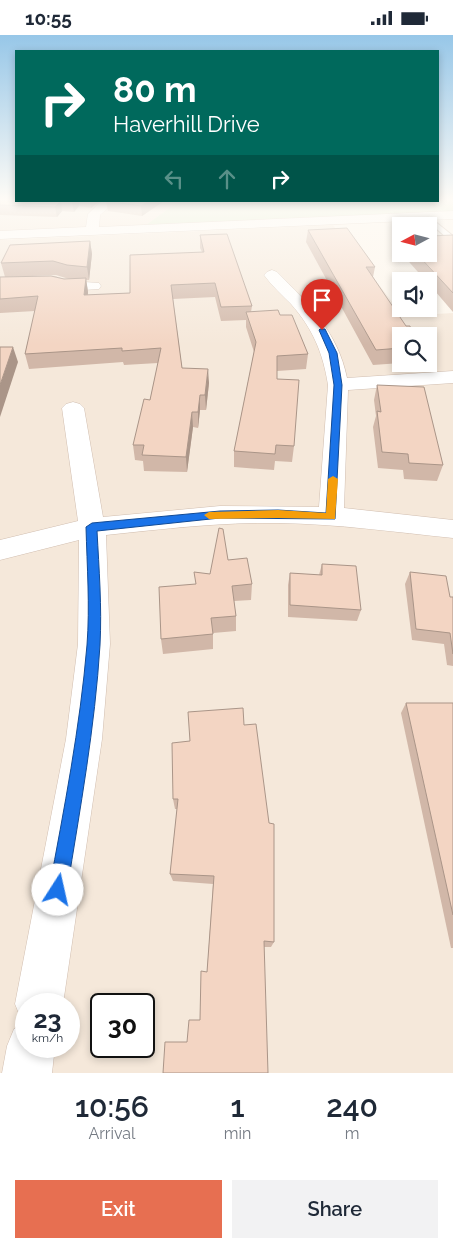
<!DOCTYPE html>
<style>
body{margin:0;font-family:Raleway,sans-serif;background:#f2f2f3;color:#1f2937;height:100vh;display:flex;flex-direction:column;font-size:19px;white-space:nowrap}
*{box-sizing:border-box;margin:0}
p{font-size:16px;color:#747a83}
.icon{flex:none;width:28px;height:28px;fill:none;stroke:currentColor;stroke-width:2;stroke-linecap:round;stroke-linejoin:round}
.map{position:relative;height:1038px;overflow:hidden}
.details{display:flex;flex-direction:column;background:#fff;flex:1}
.details>*{flex:none}
.top-card{position:absolute;left:15px;top:15px;width:424px;height:152px;border-radius:0px;box-shadow:0 2px 8px #0003;background:#00695c;color:#fff;overflow:hidden}
.needle{width:32px;rotate:263deg}
.buttons{position:absolute;left:392px;top:182px;display:grid;gap:10px}
.buttons a{display:grid;place-items:center;width:45px;height:45px;border-radius:0px;background:#fff;box-shadow:0 2px 8px #0003;font-size:25px}
.speed{position:absolute;left:15px;top:958px;display:flex;gap:10px;font-size:25px;font-weight:700;text-align:center}
.speed>*{display:grid;place-content:center;width:65px;height:65px;border-radius:50%;background:#fff;box-shadow:0 2px 8px #0003;line-height:1}
.speed small{font-size:12px;font-weight:400}
.speed .limit{border:2px solid #111;border-radius:8px;background:#fff;color:#111}
.pin{position:absolute;display:grid;place-items:center;width:42px;height:42px;color:#fff;margin:-51px -21px;border-radius:50% 50% 50% 0;rotate:-45deg;box-shadow:0 0 5px #0007}
.pin .icon{rotate:45deg}
.me{position:absolute;width:55px;margin:-28px;rotate:10deg;stroke-linejoin:round;filter:drop-shadow(0 0 4px #0008)}
.turn{display:flex;align-items:center;gap:18px;height:105px;padding:0 15px;font-size:22px}
.turn .icon{width:65px;height:65px;stroke-width:2.5}
.turn b{display:block;font-size:35px;line-height:42px}
.lanes{display:flex;align-items:center;height:48px;padding:0 15px;background:#0003;justify-content:center;gap:25px;direction:ltr}
.lanes .off{opacity:.35}
.eta{display:flex;justify-content:space-evenly;align-items:center;height:85px;text-align:center}
.eta b{font-size:30px;font-weight:600;line-height:35px}
.action{display:flex;gap:10px;margin-top:auto;padding:10px 15px}
.action a{flex:1;height:58px;border-radius:0px;background:#e76f51;color:#fff;font-size:20px;font-weight:600;line-height:58px;text-align:center}
.action a+a{background:#f2f2f3;color:#1f2937}
.status{display:flex;justify-content:space-between;align-items:center;height:35px;padding:0 25px;background:#fff;direction:ltr}
.status svg{height:14px;fill:currentColor}
.map>svg:first-child{display:block}
.residential{fill:#f5e8da;fill-rule:evenodd}
.green{fill:#d8ecc9}
.lines{fill:none;stroke-linecap:round;stroke-linejoin:round}
.service-casing{stroke:#d1beb0;stroke-width:2}
.minor-casing{stroke:#d1beb0;stroke-width:1}
.service{fill:#fff;fill-rule:evenodd}
.minor{fill:#fff;fill-rule:evenodd}
.wall{fill:#d1b7a8;fill-rule:evenodd}
.shaded-wall{fill:#aa9588}
.building{fill:#f3d5c3;stroke:#aa9588}
.route{fill:#1a73e8;stroke:#114b97}
.slow{fill:#f59e0b}
</style>
<div class="status"><b>10:55</b><svg viewBox="0 0 49 12"><path d="M0 12V9h3v3zM5 12V6h3v6zM10 12V3h3v9zM15 12V0h3v12zM26 1h20v11H26zM47 4h2v5h-2z"/></svg></div>
<div class="map">
<svg width="453" height="1038" viewBox="0 0 453 1038">
<rect width="100%" height="100%" fill="#fdf6ec"/>
<g class="residential">
<path d="M0 165 16 166H179L146 190 0 197Z"/>
<path d="M333 190 403 281 453 278V1038H0V205ZM401 301H429V329H401ZM26 969H69V1011H26ZM101 969H144V1011H101Z"/>
</g>
<path class="green" d="M438 165H453V177L146 190 179 166Z"/>
<g class="lines">
<defs>
<path id="service" d="M423 180H427L453 201V205L447 203 423 182Z"/>
<g id="minor">
<path d="M102 166H116L100 180 99 192 453 176V184L0 204V196L86 192 88 179Z"/>
<path d="M272 235 277 237C309 269 338 298 347 343L453 336V348L348 355 344 473 453 485V503C395 497 338 489 279 488 221 487 163 494 106 500L110 609 102 704 63 969H26V987L22 986 15 969 66 704 78 609 79 505 0 525V505L78 486 62 373 66 369 73 367 80 369 84 373 103 482 220 471 319 472 328 350C323 318 313 294 291 269 282 260 272 251 264 240L267 237Z"/>
<path d="M56 242 69 246 99 248 101 251 99 254 67 256 54 252 0 254V244Z"/>
<path d="M26 988V1011H55L52 1038H2L7 1011 14 994Z"/>
</g>
</defs>
<use href="#service" class="service-casing"/>
<use href="#minor" class="minor-casing"/>
<use href="#service" class="service"/>
<use href="#minor" class="minor"/>
</g>
<g class="wall">
<path d="M0 165 16 166H100L91 173 79 171 74 177 62 176 57 182 0 180Z"/>
<path d="M106 166H164L142 181 108 176Z"/>
<path d="M308 195 375 232 373 242 401 301V328L373 330 306 207Z"/>
<path d="M200 200 252 271 251 277 280 280 308 319 306 334 277 336V344L294 411 292 427 275 426 274 435 234 432V416L254 317 246 292V285L221 286 215 262 173 264 182 333 209 348 206 375H200L198 393 193 392 187 437 144 436 143 426 135 425 133 410 150 365 158 328 124 330 123 327 29 334 25 319 35 276 0 278V242H5L1 228 90 206 92 219 89 245H86L88 257V260L130 258 202 217 200 213ZM56 240 69 244 8 242Z"/>
<path d="M453 200V277L429 249V246H426L402 219H429Z"/>
<path d="M401 207V218L399 216Z"/>
<path d="M377 350 443 430 437 446 404 444 403 435 378 433 373 392 376 381 374 365Z"/>
<path d="M228 525 252 549 251 565 234 566 236 581V596L213 598V614L163 619 161 604 210 539Z"/>
<path d="M322 529 361 575 357 586 288 582V550L290 538 319 540Z"/>
<path d="M410 537 450 562H453V631L447 630 444 609 412 605 405 549Z"/>
<path d="M406 668H453V913H451L401 678Z"/>
<path d="M244 690 274 907 271 912H264L187 1007 200 985 207 937 213 849 173 846 170 839 177 774H175L173 764 190 706Z"/>
</g>
<g class="shaded-wall">
<path d="M61 166 62 176 57 182 55 172Z"/>
<path d="M73 166H78L79 171 74 177 72 167Z"/>
<path d="M90 166H100L91 173Z"/>
<path d="M149 166H164L142 181 141 171Z"/>
<path d="M90 206 92 219 89 245 87 232Z"/>
<path d="M86 243 88 257 87 274 84 260Z"/>
<path d="M13 312 18 327 0 382V350Z"/>
<path d="M208 334 209 348 206 375 205 360Z"/>
<path d="M200 360V375L198 393V377Z"/>
<path d="M192 377 193 392 187 437 186 422Z"/>
</g>
<g class="building">
<path d="M0 165H16V166H73L72 167 61 166 55 172 0 170Z"/>
<path d="M107 166H149L141 171Z"/>
<path d="M347 193 375 232H366L406 291H410L412 301H401V313L376 315 308 195Z"/>
<path d="M227 199 252 271 221 272 215 248 171 250 182 333 208 334 205 360H200L198 377H192L186 422 142 420 144 410H133L144 364 150 365 161 313 122 316V313L25 319 38 261 0 264V242L51 241 64 244 86 243 84 260 130 258V220L204 217 200 200Z"/>
<path d="M453 200V258L417 219H429V201Z"/>
<path d="M90 206 87 232 67 230 53 226 1 228 10 210Z"/>
<path d="M278 275 280 280H292L308 319 277 321V344L299 345 294 411 276 410 275 419 234 416 256 307 246 277Z"/>
<path d="M0 312H13L0 350Z"/>
<path d="M377 350 424 352 443 430 409 428 408 419 382 417 377 376 381 377Z"/>
<path d="M219 493 223 494 228 525 247 523 252 549 232 551 236 581 211 583 213 599 161 604 159 552 196 549 194 537 210 539Z"/>
<path d="M322 529 356 531 361 575 290 570V538L322 540Z"/>
<path d="M410 537 446 541 450 562H453V619L450 598 416 594Z"/>
<path d="M406 668H453V880Z"/>
<path d="M243 673 244 690 256 689 269 788 274 789V907L264 906 268 1038H163L165 1007H187L189 985H200L201 936 207 937 214 841 170 839 178 764H173L172 708 190 706 188 677Z"/>
</g>
<linearGradient id="sky" x2="0" y2="1"><stop stop-color="#97c7e8"/><stop offset="0.53" stop-color="#fefbf6"/><stop offset="1" stop-color="#fefbf6" stop-opacity="0"/></linearGradient>
<rect width="453" height="310" fill="url(#sky)"/>
<path class="route" d="M320 294H325L337 318 342 350 335 484 220 483 97 496C99 534 102 572 100 610 95 692 80 774 67 855L64 862 58 864 52 862 49 855C64 774 80 693 87 610 90 571 87 531 86 492L92 488 220 476 278 475 326 478 334 350 329 318 319 295Z"/>
<path class="slow" d="M333 441 338 444 335 484 278 483 209 484 204 480 209 477 278 475 326 478 328 444Z"/>
</svg>
<div class="buttons">
<a><svg class="needle" viewBox="-14 -14 28 28"><path d="M0-13l5 13h-10z" fill="#e53935"/><path d="M0 13l5-13h-10z" fill="#747a83"/></svg></a>
<a><svg class="icon" aria-label="sound" viewBox="0 0 24 24"><path d="M4 9h4l5-4v14l-5-4H4zM17 9q2 3 0 6"/></svg></a>
<a><svg class="icon" aria-label="search" viewBox="0 0 24 24"><circle cx="10" cy="10" r="6"/><path d="M15 15l6 6"/></svg></a>
</div>
<div class="speed"><div>23<small>km/h</small></div><div class="limit">30</div></div>
<div class="pin" style="left:322px;top:295px;background:#d93025"><svg class="icon" aria-label="arrive" viewBox="0 0 24 24"><path d="M6 21V4h12l-3 4 3 4H6"/></svg></div>
<svg class="me" style="left:58px;top:855px" viewBox="-20 -20 40 40"><circle r="19" fill="#fff"/><path d="M0-13L10 11 0 6-10 11z" fill="#1a73e8"/></svg>
<div class="top-card">
<div class="turn"><svg class="icon" aria-label="right" viewBox="0 0 24 24"><path d="M7 20v-9h11M14 6l5 5-5 5"/></svg><div><b>80 m</b>Haverhill Drive</div></div>
<div class="lanes"><svg class="icon off" aria-label="left" viewBox="0 0 24 24"><path d="M17 20v-9H6M10 6l-5 5 5 5"/></svg><svg class="icon off" aria-label="ahead" viewBox="0 0 24 24"><path d="M12 20V5M6 11l6-6 6 6"/></svg><svg class="icon" aria-label="right" viewBox="0 0 24 24"><path d="M7 20v-9h11M14 6l5 5-5 5"/></svg></div>
</div>
</div>
<section class="details">
<div class="eta">
<div><b>10:56</b><p>Arrival</p></div>
<div><b>1</b><p>min</p></div>
<div><b>240</b><p>m</p></div>
</div>
<div class="action"><a>Exit</a><a>Share</a></div>
</section>
